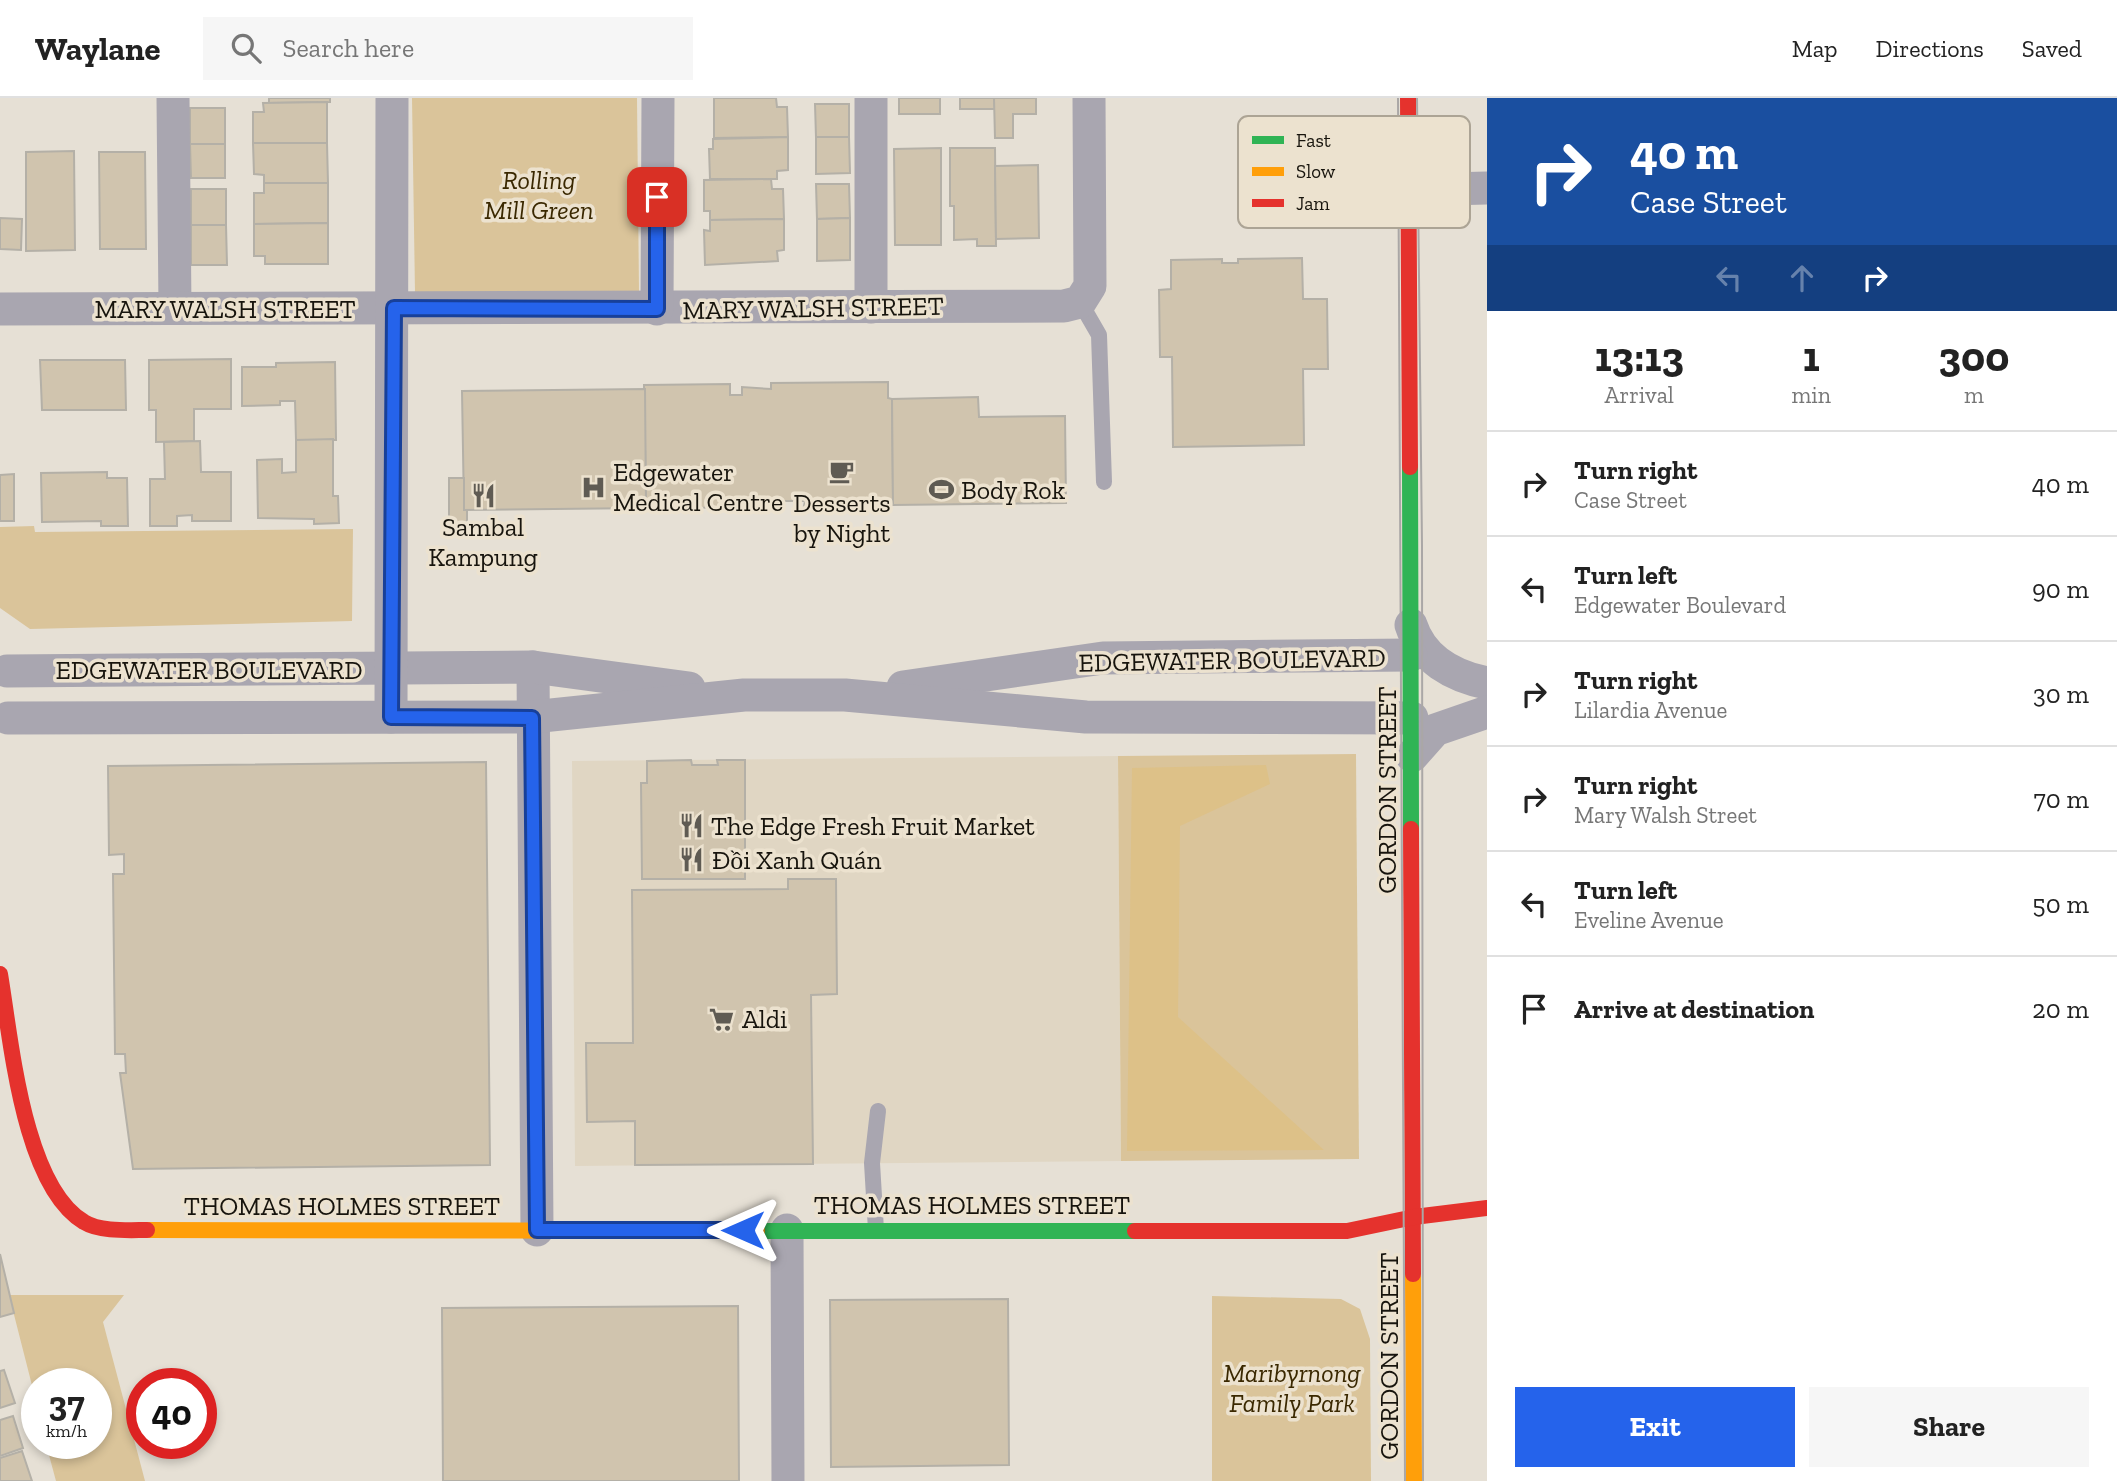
<!DOCTYPE html>
<meta charset="utf-8">
<style>
body{margin:0;font-family:"Zilla Slab",serif;background:#f6f6f6;color:#222;height:100vh;display:flex;flex-direction:column;font-size:26px;white-space:nowrap}
*{box-sizing:border-box;margin:0}
p{font-size:23px;color:#767676}
.icon{flex:none;width:38px;height:38px;fill:none;stroke:currentColor;stroke-width:2;stroke-linecap:round;stroke-linejoin:round}
.map{position:relative;flex:1;overflow:hidden}
.drawer{display:flex;flex-direction:column;background:#fff;width:630px}
.drawer>*{flex:none}
.hud{background:#1a4fa0;color:#fff;overflow:hidden}
.speed{position:absolute;left:21px;top:1270px;display:flex;gap:14px;font-size:35px;font-weight:700;text-align:center}
.speed>*{display:grid;place-content:center;width:91px;height:91px;border-radius:50%;background:#fff;box-shadow:0 4px 10px #0003;line-height:1}
.speed small{font-size:18px;font-weight:400}
.speed .limit{border:10px solid #d22;background:#fff;color:#111}
.pin{position:absolute;display:grid;place-items:center;width:60px;height:60px;color:#fff;margin:-30px;border-radius:14px;box-shadow:0 4px 10px #0006}
.me{position:absolute;width:77px;margin:-38px;rotate:270deg;stroke-linejoin:round;filter:drop-shadow(0 0 5px #0008)}
.turn{display:flex;align-items:center;gap:24px;height:147px;padding:0 28px;font-size:32px}
.turn .icon{width:91px;height:91px;stroke-width:2.5}
.turn b{display:block;font-size:49px;line-height:60px}
.lanes{display:flex;align-items:center;height:66px;padding:0 28px;background:#0003;justify-content:center;gap:35px;direction:ltr}
.lanes .off{opacity:.35}
.eta{display:flex;justify-content:space-evenly;align-items:center;height:119px;text-align:center}
.eta b{font-size:42px;font-weight:700;line-height:49px}
.primary-button{display:flex;gap:14px;margin-top:auto;padding:14px 28px}
.primary-button a{flex:1;height:80px;border-radius:0px;background:#2563eb;color:#fff;font-size:28px;font-weight:700;line-height:80px;text-align:center}
.primary-button a+a{background:#f6f6f6;color:#222}
ul{padding:0;list-style:none}
li{display:flex;align-items:center;gap:21px;height:105px;padding:0 28px;border-top:2px solid #e0e0e0}
li div{flex:1}
li b{display:block;font-size:26px}
li em{font-style:normal}
header{display:flex;align-items:center;gap:42px;box-sizing:border-box;height:98px;padding:0 35px;background:#fff;border-bottom:2px solid #e0e0e0}
header strong{font-size:33px}
nav{display:flex;gap:38px;margin-inline-start:auto;font-size:24px}
.search{width:490px;height:63px;background:#f6f6f6;display:flex;align-items:center;gap:18px;box-sizing:border-box;padding:0 24px;border-radius:0px;color:#767676;font-size:26px}
main{display:flex;flex:1;min-height:0}
.map>svg:first-child{display:block}
.built{fill:#e0d6c3}
.green{fill:#dac49a}
.forest{fill:#ddc188}
.building{fill:#d0c4ae;stroke:#b4b0a7;stroke-width:2}
.lines{fill:none;stroke-linecap:round;stroke-linejoin:round}
.lane{stroke:#a9a6b0;stroke-width:16}
.street{stroke:#a9a6b0;stroke-width:33}
.fast{stroke:#30b455;stroke-width:16}
.slow{stroke:#ff9f0a;stroke-width:16}
.jam{stroke:#e5322d;stroke-width:16}
.tram{stroke:#aaa7a6;stroke-width:2}
.route-casing{stroke:#184099;stroke-width:18}
.route{stroke:#2563eb;stroke-width:12}
.labels{text-anchor:middle;dominant-baseline:central;stroke-width:7;stroke-linejoin:round;paint-order:stroke}
.park-label{font-size:26px;font-style:italic;fill:#3a2800;stroke:#ece2cf}
.street-label{font-size:26px;fill:#17140d;stroke:#ece2cf}
.poi-label{font-size:26px;fill:#17140d;stroke:#ece2cf;text-anchor:start}
.key{fill:#ece2cf;stroke:#aca495;stroke-width:2}
.key-label{font-size:19px;fill:#17140d}
</style>
<header>
<strong>Waylane</strong>
<div class="search"><svg class="icon" aria-label="search" viewBox="0 0 24 24"><circle cx="10" cy="10" r="6"/><path d="M15 15l6 6"/></svg>Search here</div>
<nav><a>Map</a><a>Directions</a><a>Saved</a></nav>
</header>
<main>
<div class="map">
<svg width="1487" height="1383" viewBox="0 0 1487 1383">
<rect width="100%" height="100%" fill="#e6e0d5"/>
<path class="built" d="M1118 658 1121 1063 575 1068 572 663Z"/>
<g class="green">
<path d="M412 0H637L639 193 415 195Z"/>
<path d="M34 428 35 434 353 431 352 523 30 531 0 510V429Z"/>
<path d="M1356 656 1359 1061 1121 1063 1118 658Z"/>
<path d="M9 1197H124L103 1224 145 1383H56L46 1346H96V1286H37V1307Z"/>
<path d="M1212 1198 1341 1201 1360 1211 1370 1241 1371 1383H1212Z"/>
</g>
<path class="forest" d="M1266 667 1270 686 1180 728 1178 919 1324 1052 1127 1053 1132 670Z"/>
<g class="building">
<path d="M269 0H330V4L269 5Z"/>
<path d="M714 0H776L777 9H787L788 39 714 40Z"/>
<rect x="899" y="0" width="41" height="16"/>
<path d="M960 0H994L995 11H960Z"/>
<path d="M994 0H1036V16H1013V40H995Z"/>
<path d="M327 4V45H253V14H264L263 5Z"/>
<path d="M815 6H849V39H816Z"/>
<rect x="190" y="10" width="35" height="36"/>
<path d="M788 39V72L777 73V81H710L709 51H713V41Z"/>
<path d="M816 39H849L850 75 816 76Z"/>
<path d="M253 45H327L328 85H264V77L254 76Z"/>
<path d="M190 46H225V80H191Z"/>
<path d="M941 50V147H895L894 51Z"/>
<path d="M950 50H995L996 148H977V141L954 142V108H950Z"/>
<path d="M74 53 75 152 26 153V54Z"/>
<path d="M99 54H145L146 151H100Z"/>
<path d="M1038 67 1039 140 996 141 995 68Z"/>
<path d="M771 81 772 91H783L784 121 710 122V113H704V82Z"/>
<path d="M264 85H328V125L254 126V95H264Z"/>
<path d="M816 86H849L850 120 817 121Z"/>
<rect x="191" y="91" width="35" height="36"/>
<path d="M0 120 22 121 21 152 0 151Z"/>
<path d="M850 120V162L817 163V121Z"/>
<path d="M784 121V152L777 153 778 163 705 167 704 132 710 133V122Z"/>
<path d="M328 125V166H265V158H254V126Z"/>
<path d="M191 127H226L227 167H191Z"/>
<path d="M1302 160 1303 201H1327L1328 271H1303L1304 347 1173 349 1172 259H1160L1159 192 1171 191V162L1222 161V165H1238V161Z"/>
<path d="M231 261V311H194V343L156 344V312H149V262Z"/>
<path d="M40 262H125L126 312H42Z"/>
<path d="M335 264 336 342H296L295 303H280V307L242 308V269H276V265Z"/>
<path d="M888 284V300L892 301 893 402 873 403V407L804 408 805 403H761V408L694 410V405H646L644 287 730 286V297H742V289L771 291V285Z"/>
<path d="M645 291 646 410 464 412 462 293Z"/>
<path d="M978 299 979 319 1065 318 1066 405 893 407 892 301Z"/>
<path d="M333 341V398H338L339 425 314 426V421L258 420 257 362 282 361V375L296 374V342Z"/>
<path d="M200 343 201 374H231V423H192V417L177 418V428H150V381H165L164 344Z"/>
<path d="M107 374V380H127L128 428H101V423L42 424 41 375Z"/>
<path d="M14 376V423H0V377Z"/>
<path d="M449 380H464V412H467V425L449 426Z"/>
<path d="M691 662 692 667H718L717 662H745V781H642L641 685H647V663Z"/>
<path d="M486 664 490 1067 133 1071 120 975H126L125 956H115L113 776H124V756L109 757 108 668Z"/>
<path d="M788 781H836L837 896 811 897 813 1066 635 1067V1023L587 1024 586 945H633L632 792 788 791Z"/>
<path d="M0 1156 14 1215 0 1219Z"/>
<path d="M1008 1201 1009 1367 831 1369 830 1202Z"/>
<path d="M738 1208 739 1383H443L442 1210Z"/>
<path d="M4 1272 15 1305 0 1310V1273Z"/>
<path d="M13 1318 23 1350 0 1358V1322Z"/>
<path d="M22 1353 32 1383H0V1360Z"/>
</g>
<g class="lines">
<g class="lane">
<path d="M1080 204 1099 237 1104 384"/>
<path d="M876 1132 872 1065 878 1013"/>
</g>
<g class="street">
<path d="M173 0 175 210"/>
<path d="M871 0V209"/>
<path d="M1409 92 1487 90"/>
<path d="M0 211 1064 208 1080 204 1090 188 1089 0"/>
<path d="M657 211 658 0"/>
<path d="M1411 527C1422 561 1453 578 1487 585"/>
<path d="M533 569 537 1132"/>
<path d="M7 573 533 569 689 590"/>
<path d="M903 589 1103 560 1411 557"/>
<path d="M391 619 392 0"/>
<path d="M8 620 532 619 744 597H845L1086 619 1412 620"/>
<path d="M1412 658 1435 632 1487 614"/>
<path d="M787 1132 788 1383"/>
</g>
<g class="fast">
<path d="M1410 369 1411 731"/>
<path d="M757 1133H1135"/>
</g>
<g class="slow">
<path d="M147 1132 757 1133"/>
<path d="M1413 1176 1414 1383"/>
</g>
<g class="jam">
<path d="M1408 0 1410 369"/>
<path d="M1411 731 1413 1176"/>
<path d="M0 876C11 941 23 1088 84 1124 100 1134 129 1132 147 1132"/>
<path d="M1135 1133H1347L1414 1119 1487 1110"/>
</g>
<g class="tram">
<path d="M1398 0 1405 1383"/>
<path d="M1417 0 1422 447 1423 1383"/>
</g>
</g>
<g class="lines">
<defs>
<path id="route" d="M657 99V211L394 210 391 619 532 620 537 1132H743"/>
</defs>
<use href="#route" class="route-casing"/>
<use href="#route" class="route"/>
</g>
<defs>
<symbol id="cafe-bare" viewBox="-9 -9 18 18"><path d="M-5.5-4.5H6V0H3Q3 3.5 0 3.5H-2.5Q-5.5 3.5-5.5 0ZM3-3.2v2h1.7v-2ZM-6 4.5H4V6H-6Z" fill="#5f5b53" stroke="#ece2cf" stroke-width="2.5" paint-order="stroke"/></symbol>
<symbol id="hospital-bare" viewBox="-9 -9 18 18"><path d="M-5-5h3v3.5h4V-5h3V5h-3V1.5h-4V5h-3Z" fill="#5f5b53" stroke="#ece2cf" stroke-width="2.5" paint-order="stroke"/></symbol>
<symbol id="stadium-bare" viewBox="-9 -9 18 18"><path d="M0-5a6.5 5 0 1 0 0 10a6.5 5 0 1 0 0-10ZM-3.5-1.8h7v3.6h-7Z" fill="#5f5b53" stroke="#ece2cf" stroke-width="2.5" paint-order="stroke"/></symbol>
<symbol id="restaurant-bare" viewBox="-9 -9 18 18"><path d="M-5-6h1v4h1v-4h1v4h1v-4h1v5L-1.5 .5V6h-2V.5L-5-1ZM5-6V6H3V1.5H1.5Q1.5-4 5-6Z" fill="#5f5b53" stroke="#ece2cf" stroke-width="2.5" paint-order="stroke"/></symbol>
<symbol id="supermarket-bare" viewBox="-9 -9 18 18"><path d="M-6-5.5h2.5l.6 2H6L4.5 2H-2.5L-4.4-4H-6ZM-1.5 3.2a1.3 1.3 0 1 0 .1 0ZM3 3.2a1.3 1.3 0 1 0 .1 0Z" fill="#5f5b53" stroke="#ece2cf" stroke-width="2.5" paint-order="stroke"/></symbol>
</defs>
<g fill-rule="evenodd">
<use href="#cafe-bare" x="824" y="356" width="35" height="35"/>
<use href="#hospital-bare" x="576" y="372" width="35" height="35"/>
<use href="#stadium-bare" x="924" y="374" width="35" height="35"/>
<use href="#restaurant-bare" x="466" y="380" width="35" height="35"/>
<use href="#restaurant-bare" x="674" y="710" width="35" height="35"/>
<use href="#restaurant-bare" x="674" y="744" width="35" height="35"/>
<use href="#supermarket-bare" x="704" y="904" width="35" height="35"/>
</g>
<g class="labels">
<g class="park-label">
<text x="539" y="82">Rolling<tspan x="539" dy="30">Mill Green</tspan></text>
<text x="1292" y="1275">Maribyrnong<tspan x="1292" dy="30">Family Park</tspan></text>
</g>
<g class="street-label">
<text transform="translate(813 210) rotate(-1)">MARY WALSH STREET</text>
<text x="225" y="211">MARY WALSH STREET</text>
<text transform="translate(1232 562) rotate(-1)">EDGEWATER BOULEVARD</text>
<text x="209" y="572">EDGEWATER BOULEVARD</text>
<text transform="translate(1387 692) rotate(-90)">GORDON STREET</text>
<text x="972" y="1107">THOMAS HOLMES STREET</text>
<text x="342" y="1108">THOMAS HOLMES STREET</text>
<text transform="translate(1389 1258) rotate(-90)">GORDON STREET</text>
</g>
<g class="poi-label">
<text x="613" y="374">Edgewater<tspan x="613" dy="30">Medical Centre</tspan></text>
<text x="961" y="392">Body Rok</text>
<text x="842" y="405" text-anchor="middle">Desserts<tspan x="842" dy="30">by Night</tspan></text>
<text x="483" y="429" text-anchor="middle">Sambal<tspan x="483" dy="30">Kampung</tspan></text>
<text x="711" y="728">The Edge Fresh Fruit Market</text>
<text x="712" y="762">Đồi Xanh Quán</text>
<text x="742" y="921">Aldi</text>
</g>
</g>
<rect x="1238" y="18" width="232" height="112" rx="10" class="key"/>
<rect x="1252" y="38" width="32" height="8" fill="#30b455"/>
<rect x="1252" y="69" width="32" height="9" fill="#ff9f0a"/>
<rect x="1252" y="101" width="32" height="8" fill="#e5322d"/>
<g class="key-label">
<text x="1296" y="49">Fast</text>
<text x="1296" y="80">Slow</text>
<text x="1296" y="112">Jam</text>
</g>
</svg>
<div class="speed"><div>37<small>km/h</small></div><div class="limit">40</div></div>
<div class="pin" style="left:657px;top:99px;background:#d93025"><svg class="icon" aria-label="arrive" viewBox="0 0 24 24"><path d="M6 21V4h12l-3 4 3 4H6"/></svg></div>
<svg class="me" style="left:743px;top:1132px" viewBox="-20 -20 40 40"><path d="M0-17L14 15 0 8-14 15z" fill="#2563eb" stroke="#fff" stroke-width="4"/></svg>
</div>
<section class="drawer">
<div class="hud">
<div class="turn"><svg class="icon" aria-label="right" viewBox="0 0 24 24"><path d="M7 20v-9h11M14 6l5 5-5 5"/></svg><div><b>40 m</b>Case Street</div></div>
<div class="lanes"><svg class="icon off" aria-label="left" viewBox="0 0 24 24"><path d="M17 20v-9H6M10 6l-5 5 5 5"/></svg><svg class="icon off" aria-label="ahead" viewBox="0 0 24 24"><path d="M12 20V5M6 11l6-6 6 6"/></svg><svg class="icon" aria-label="right" viewBox="0 0 24 24"><path d="M7 20v-9h11M14 6l5 5-5 5"/></svg></div>
</div>
<div class="eta">
<div><b>13:13</b><p>Arrival</p></div>
<div><b>1</b><p>min</p></div>
<div><b>300</b><p>m</p></div>
</div>
<ul>
<li><svg class="icon" aria-label="right" viewBox="0 0 24 24"><path d="M7 20v-9h11M14 6l5 5-5 5"/></svg><div><b>Turn right</b><p>Case Street</p></div><em>40 m</em></li>
<li><svg class="icon" aria-label="left" viewBox="0 0 24 24"><path d="M17 20v-9H6M10 6l-5 5 5 5"/></svg><div><b>Turn left</b><p>Edgewater Boulevard</p></div><em>90 m</em></li>
<li><svg class="icon" aria-label="right" viewBox="0 0 24 24"><path d="M7 20v-9h11M14 6l5 5-5 5"/></svg><div><b>Turn right</b><p>Lilardia Avenue</p></div><em>30 m</em></li>
<li><svg class="icon" aria-label="right" viewBox="0 0 24 24"><path d="M7 20v-9h11M14 6l5 5-5 5"/></svg><div><b>Turn right</b><p>Mary Walsh Street</p></div><em>70 m</em></li>
<li><svg class="icon" aria-label="left" viewBox="0 0 24 24"><path d="M17 20v-9H6M10 6l-5 5 5 5"/></svg><div><b>Turn left</b><p>Eveline Avenue</p></div><em>50 m</em></li>
<li><svg class="icon" aria-label="arrive" viewBox="0 0 24 24"><path d="M6 21V4h12l-3 4 3 4H6"/></svg><div><b>Arrive at destination</b></div><em>20 m</em></li>
</ul>
<div class="primary-button"><a>Exit</a><a>Share</a></div>
</section>
</main>
